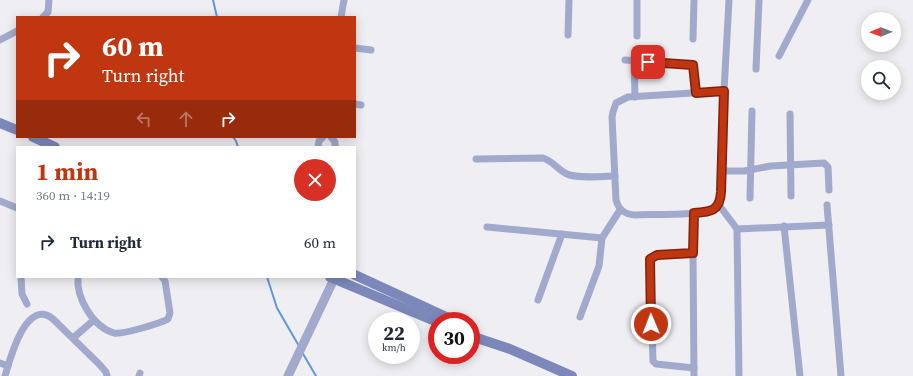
<!DOCTYPE html>
<meta charset="utf-8">
<style>
body{margin:0;font-family:"Source Serif 4",serif;background:#f2f2f3;color:#1f2937;height:100vh;display:flex;flex-direction:column;font-size:15px;white-space:nowrap}
*{box-sizing:border-box;margin:0}
p{font-size:13px;color:#747a83}
.icon{flex:none;width:22px;height:22px;fill:none;stroke:currentColor;stroke-width:2;stroke-linecap:round;stroke-linejoin:round}
.map{position:relative;flex:1;overflow:hidden}
.details{position:absolute;left:16px;top:146px;width:340px;height:132px;display:flex;flex-direction:column;background:#fff;border-radius:0px;box-shadow:0 2px 10px #0003}
.details>*{flex:none}
.banner{position:absolute;left:16px;top:16px;width:340px;height:122px;border-radius:0px;box-shadow:0 2px 10px #0003;background:#c03611;color:#fff;overflow:hidden}
.needle{width:26px;rotate:269deg}
.tools{position:absolute;left:861px;top:12px;display:grid;gap:8px}
.tools a{display:grid;place-items:center;width:40px;height:40px;border-radius:50%;background:#fff;box-shadow:0 2px 10px #0003;font-size:20px}
.speed{position:absolute;left:368px;top:312px;display:flex;gap:8px;font-size:20px;font-weight:700;text-align:center}
.speed>*{display:grid;place-content:center;width:52px;height:52px;border-radius:50%;background:#fff;box-shadow:0 2px 10px #0003;line-height:1}
.speed small{font-size:10px;font-weight:400}
.speed .limit{border:6px solid #d22;background:#fff;color:#111}
.pin{position:absolute;display:grid;place-items:center;width:34px;height:34px;color:#fff;margin:-17px;border-radius:8px;box-shadow:0 2px 6px #0006}
.me{position:absolute;width:44px;margin:-22px;rotate:359deg;stroke-linejoin:round;filter:drop-shadow(0 0 3px #0008)}
.turn{display:flex;align-items:center;gap:14px;height:84px;padding:0 20px;font-size:18px}
.turn .icon{width:52px;height:52px;stroke-width:2.5}
.turn b{display:block;font-size:28px;line-height:34px}
.lanes{display:flex;align-items:center;height:38px;padding:0 20px;background:#0003;justify-content:center;gap:20px;direction:ltr}
.lanes .off{opacity:.35}
.round{display:grid;place-items:center;flex:none;width:42px;height:42px;border-radius:21px;background:#f2f2f3}
.summary{display:flex;align-items:center;justify-content:space-between;height:68px;padding:0 20px}
h1{font-size:24px;font-weight:700;line-height:30px;color:#c03611}
ul{padding:0;list-style:none}
li{display:flex;align-items:center;gap:12px;height:56px;padding:0 20px}
li div{flex:1}
li b{display:block;font-size:15px}
li em{font-style:normal}
.map>svg:first-child{display:block}
.lines{fill:none;stroke-linecap:round;stroke-linejoin:round}
.stream{stroke:#6197d8;stroke-width:2}
.minor{stroke:#a1aacc;stroke-width:7}
.tertiary{stroke:#a1aacc;stroke-width:9}
.secondary{stroke:#7c88ba;stroke-width:10}
.route-casing{stroke:#7d230b;stroke-width:10}
.route{stroke:#c03611;stroke-width:7}
</style>
<div class="map">
<svg width="913" height="376" viewBox="0 0 913 376">
<rect width="100%" height="100%" fill="#efeef2"/>
<g class="lines">
<g class="stream">
<path d="M213 0 217 17"/>
<path d="M233 137 236 141 238 147"/>
<path d="M267 277 277 308 299 346"/>
<path d="M302 352 316 376"/>
</g>
<g class="minor">
<path d="M43 17 48 12 49 0"/>
<path d="M341 17 344 0"/>
<path d="M568 35 569 0"/>
<path d="M637 36V0"/>
<path d="M693 39 694 0"/>
<path d="M0 40 17 31"/>
<path d="M355 48 371 50"/>
<path d="M779 56 808 0"/>
<path d="M625 60 693 65 696 93"/>
<path d="M634 61 635 97"/>
<path d="M756 69 759 0"/>
<path d="M724 91 628 97 616 103 613 112 612 117 616 200C619 210 624 214 635 215 649 214 706 216 715 208 720 204 721 198 721 191L724 91 729 0"/>
<path d="M355 104 361 105"/>
<path d="M790 114 791 196"/>
<path d="M331 137 335 142V147"/>
<path d="M318 147 319 141 323 137"/>
<path d="M476 159 543 158C553 161 558 170 567 174 578 179 602 176 615 176"/>
<path d="M722 171H744L771 166 824 163 828 167 829 190"/>
<path d="M750 198 752 111"/>
<path d="M0 201 17 208"/>
<path d="M719 205 737 229 829 225"/>
<path d="M827 205 841 376"/>
<path d="M694 213 693 253 694 376"/>
<path d="M784 226 800 376"/>
<path d="M487 227 602 238"/>
<path d="M737 229 739 376"/>
<path d="M693 253 657 255 652 257 650 261 653 361 656 364 694 368"/>
<path d="M21 277 22 294 27 304"/>
<path d="M78 277C76 298 93 327 114 333 122 335 161 323 168 319L170 313 165 281 162 277"/>
<path d="M538 300 562 234"/>
<path d="M580 317 599 266 602 238 620 210"/>
<path d="M73 338 94 320"/>
<path d="M0 363 8 366"/>
<path d="M5 376C10 359 26 297 53 319L99 364 106 372 107 376"/>
<path d="M139 376 140 373"/>
</g>
<path class="tertiary" d="M288 376 335 277"/>
<g class="secondary">
<path d="M0 123 17 130"/>
<path d="M33 137 55 147"/>
<path d="M355 275 455 321"/>
<path d="M330 277 437 322"/>
<path d="M471 336 510 349 572 376"/>
</g>
</g>
<g class="lines">
<defs>
<path id="route" d="M648 62 693 65 696 93 724 91 721 192C720 211 711 212 694 213L693 253 657 255 650 259 651 324"/>
</defs>
<use href="#route" class="route-casing"/>
<use href="#route" class="route"/>
</g>
</svg>
<div class="tools">
<a><svg class="needle" viewBox="-14 -14 28 28"><path d="M0-13l5 13h-10z" fill="#e53935"/><path d="M0 13l5-13h-10z" fill="#747a83"/></svg></a>
<a><svg class="icon" aria-label="search" viewBox="0 0 24 24"><circle cx="10" cy="10" r="6"/><path d="M15 15l6 6"/></svg></a>
</div>
<div class="speed"><div>22<small>km/h</small></div><div class="limit">30</div></div>
<div class="pin" style="left:648px;top:62px;background:#d93025"><svg class="icon" aria-label="arrive" viewBox="0 0 24 24"><path d="M6 21V4h12l-3 4 3 4H6"/></svg></div>
<svg class="me" style="left:651px;top:324px" viewBox="-20 -20 40 40"><circle r="17" fill="#c03611" stroke="#fff" stroke-width="3"/><path d="M0-11L8 9 0 5-8 9z" fill="#fff"/></svg>
<div class="banner">
<div class="turn"><svg class="icon" aria-label="right" viewBox="0 0 24 24"><path d="M7 20v-9h11M14 6l5 5-5 5"/></svg><div><b>60 m</b>Turn right</div></div>
<div class="lanes"><svg class="icon off" aria-label="left" viewBox="0 0 24 24"><path d="M17 20v-9H6M10 6l-5 5 5 5"/></svg><svg class="icon off" aria-label="ahead" viewBox="0 0 24 24"><path d="M12 20V5M6 11l6-6 6 6"/></svg><svg class="icon" aria-label="right" viewBox="0 0 24 24"><path d="M7 20v-9h11M14 6l5 5-5 5"/></svg></div>
</div>
<section class="details">
<div class="summary"><div><h1>1 min</h1><p>360 m · 14:19</p></div><a class="round" style="background:#d93025;color:#fff"><svg class="icon" aria-label="close" viewBox="0 0 24 24"><path d="M6 6l12 12M18 6L6 18"/></svg></a></div>
<ul>
<li><svg class="icon" aria-label="right" viewBox="0 0 24 24"><path d="M7 20v-9h11M14 6l5 5-5 5"/></svg><div><b>Turn right</b></div><em>60 m</em></li>
</ul>
</section>
</div>
